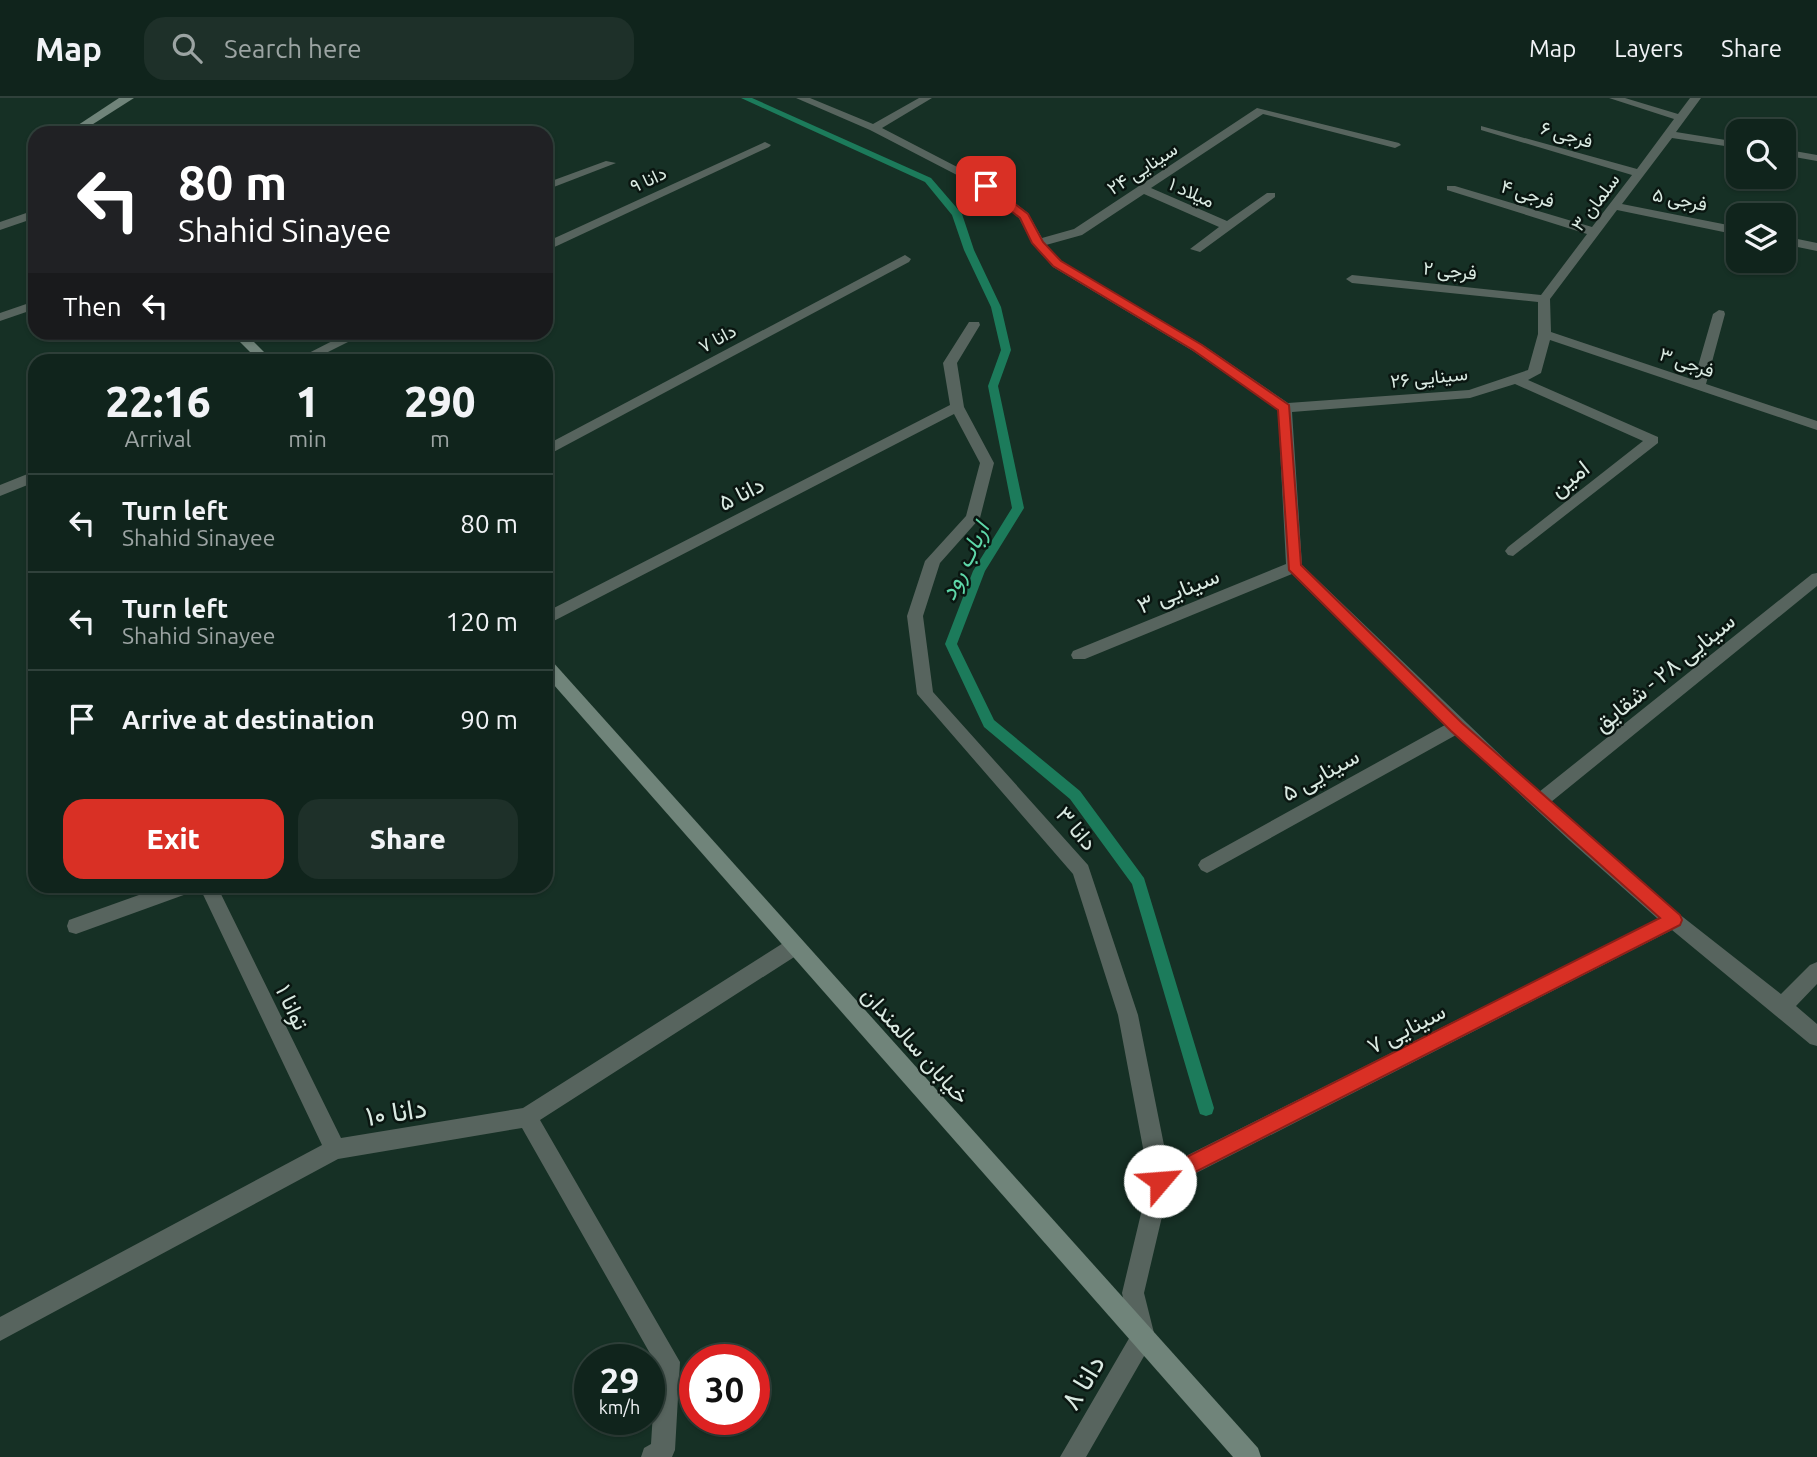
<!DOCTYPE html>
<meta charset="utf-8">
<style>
body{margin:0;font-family:Ubuntu,Vazirmatn,sans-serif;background:#1e3029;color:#f1f3f6;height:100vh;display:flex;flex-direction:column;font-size:26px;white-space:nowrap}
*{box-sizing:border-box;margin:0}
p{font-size:23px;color:#9ca4a3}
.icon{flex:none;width:38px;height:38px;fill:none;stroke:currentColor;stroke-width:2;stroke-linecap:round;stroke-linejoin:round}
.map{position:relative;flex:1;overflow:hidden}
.drawer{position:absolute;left:28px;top:256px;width:525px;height:539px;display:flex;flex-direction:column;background:#10241c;border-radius:21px;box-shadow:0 2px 5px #0004,0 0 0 2px #30413b}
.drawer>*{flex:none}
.banner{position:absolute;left:28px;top:28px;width:525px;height:214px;border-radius:21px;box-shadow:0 2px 5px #0004,0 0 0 2px #30413b;background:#202124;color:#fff;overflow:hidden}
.controls{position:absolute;left:1726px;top:21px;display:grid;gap:14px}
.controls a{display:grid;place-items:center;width:70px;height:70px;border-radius:14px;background:#10241c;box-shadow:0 2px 5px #0004,0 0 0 2px #30413b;font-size:35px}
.speed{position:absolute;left:574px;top:1246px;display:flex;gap:14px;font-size:35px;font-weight:700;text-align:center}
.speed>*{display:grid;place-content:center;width:91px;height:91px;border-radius:50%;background:#10241c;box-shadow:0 2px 5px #0004,0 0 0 2px #30413b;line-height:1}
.speed small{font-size:18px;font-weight:400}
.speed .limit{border:10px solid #d22;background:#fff;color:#111}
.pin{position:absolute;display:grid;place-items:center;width:60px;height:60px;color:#fff;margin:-30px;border-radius:14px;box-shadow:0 4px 10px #0006}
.me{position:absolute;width:77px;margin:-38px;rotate:63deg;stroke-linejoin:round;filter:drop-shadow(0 0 5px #0008)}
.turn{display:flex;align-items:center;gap:24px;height:147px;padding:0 35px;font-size:32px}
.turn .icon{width:91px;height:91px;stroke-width:2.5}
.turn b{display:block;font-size:49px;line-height:60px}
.then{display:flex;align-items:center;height:66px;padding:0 35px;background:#0003;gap:14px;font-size:26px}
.eta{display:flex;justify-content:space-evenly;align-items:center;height:119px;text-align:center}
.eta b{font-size:42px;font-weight:800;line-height:49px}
.primary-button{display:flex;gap:14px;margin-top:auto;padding:14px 35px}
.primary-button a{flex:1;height:80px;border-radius:21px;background:#d93025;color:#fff;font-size:28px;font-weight:800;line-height:80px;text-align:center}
.primary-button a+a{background:#1e3029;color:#f1f3f6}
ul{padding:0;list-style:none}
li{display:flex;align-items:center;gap:21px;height:98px;padding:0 35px;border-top:2px solid #30413b}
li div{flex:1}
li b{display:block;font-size:26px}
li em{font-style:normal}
header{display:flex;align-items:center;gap:42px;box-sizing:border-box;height:98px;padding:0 35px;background:#10241c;border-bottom:2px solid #30413b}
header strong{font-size:33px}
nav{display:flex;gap:38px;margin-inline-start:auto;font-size:24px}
.search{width:490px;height:63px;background:#1e3029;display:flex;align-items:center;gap:18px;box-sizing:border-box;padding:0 24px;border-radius:21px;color:#9ca4a3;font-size:26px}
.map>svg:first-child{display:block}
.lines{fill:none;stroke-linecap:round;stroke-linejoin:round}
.stream{fill:#1c7b5b;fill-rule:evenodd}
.street{fill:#57645e;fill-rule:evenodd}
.secondary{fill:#70847a;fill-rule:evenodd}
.route{fill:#d93025;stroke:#8d1f18;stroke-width:2}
.labels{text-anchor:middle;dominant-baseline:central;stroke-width:5;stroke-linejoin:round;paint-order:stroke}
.far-street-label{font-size:19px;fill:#daeae2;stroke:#0a1611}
.street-label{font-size:23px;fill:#daeae2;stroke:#0a1611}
.water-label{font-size:24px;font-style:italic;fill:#5ed8a9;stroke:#0a1611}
.near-street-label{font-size:28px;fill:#daeae2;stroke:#0a1611}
</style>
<header>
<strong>Map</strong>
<div class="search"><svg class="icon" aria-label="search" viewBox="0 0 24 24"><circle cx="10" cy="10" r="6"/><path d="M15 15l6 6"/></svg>Search here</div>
<nav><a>Map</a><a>Layers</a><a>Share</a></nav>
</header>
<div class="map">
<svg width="1817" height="1359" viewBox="0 0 1817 1359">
<rect width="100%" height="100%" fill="#163025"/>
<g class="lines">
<path class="stream" d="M741 0H752L931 80 962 116 974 152 1001 209 1011 252 998 288 1024 410 985 473 957 546 994 622 1080 693 1144 780 1214 1010 1212 1016 1206 1018 1200 1016 1198 1010 1132 786 1070 701 984 629 945 546 973 473 1012 410 988 288 1001 252 991 209 964 152 952 117 925 84Z"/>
<g class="street">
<path d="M796 0H810L873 26 919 0H932L882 30 990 86 1028 115 1042 140 1074 131 1257 10 1399 45 1401 47 1395 50 1263 16 1151 90 1227 123 1267 95H1275V99L1200 154 1190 151 1219 129 1144 96 1082 137 1046 147 1061 163 1203 247 1288 305 1469 292 1528 272 1538 236V204L1352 185 1346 181 1352 177 1541 197 1587 136 1447 92V88H1455L1592 129 1632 77 1481 32V28L1637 71 1674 21 1609 0H1625L1678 16 1690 0H1701L1676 34 1738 44V50L1672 40 1622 106 1738 129V137L1617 112 1550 201 1551 234 1694 282 1713 216 1719 212 1724 213 1725 216 1706 286 1817 323V332L1550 242 1541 275 1528 282 1658 339V345L1513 458 1508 457 1505 453 1508 449 1643 343 1515 286 1470 300 1292 314 1302 467 1539 694 1812 476 1817 475V488L1551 704 1679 816 1781 896 1810 867 1817 864V886L1796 908 1817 926V948L1810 946 1672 832 1169 1089 1144 1195 1155 1239 1086 1359H1060L1131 1237 1122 1195 1149 1082 1118 917 1073 776 917 596 907 518 925 463 966 418 980 365 954 316 546 527V514L950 307 943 265 969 224H979L980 227 957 265 964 309 994 365 980 420 940 465 923 518 933 594 1088 767 1138 917 1168 1067 1658 821 1569 742 1456 637 1213 772 1207 775 1201 772 1198 767 1201 762 1445 627 1292 476 1085 561H1073L1071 557 1073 553 1286 466 1278 312 1193 253 1053 169 1032 145 1019 120 982 90 870 32Z"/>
<path d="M765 44 771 47 769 49 546 153V144Z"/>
<path d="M1783 51 1817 57V63L1783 57Z"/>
<path d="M606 63 616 65 546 92V85Z"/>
<path d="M35 112V120L0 132V124Z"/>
<path d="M1783 138 1817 145V153L1783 146Z"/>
<path d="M905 157 911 161 909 164 546 358V347Z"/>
<path d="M35 203V211L0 223V215Z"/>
<path d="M350 234H368L312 262H295Z"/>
<path d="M35 373V384L0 398V387Z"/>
<path d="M164 788H194L192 794 76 836 69 834 67 828 69 822Z"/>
<path d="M199 788H217L341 1040 523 1010 788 842 795 840 802 842 805 848 802 854 540 1022 680 1264 675 1352 672 1359H641L644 1350 651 1346 656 1266 522 1030 338 1061 0 1243V1219L322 1047Z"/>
</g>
<g class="secondary">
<path d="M119 0H134L79 35H66Z"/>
<path d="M230 234H244L272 262H258Z"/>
<path d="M546 561 552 563 1258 1350 1261 1359H1233L546 578Z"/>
</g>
</g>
<path class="route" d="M982 86H989L1028 116 1043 144 1061 163 1202 247 1289 307 1301 467 1462 625 1680 817 1682 822 1680 827 1160 1092 1153 1089 1150 1083 1153 1076 1660 820 1451 633 1289 472 1278 312 1193 252 1053 168 1032 145 1020 120 982 90Z"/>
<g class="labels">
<g class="far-street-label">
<text transform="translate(1567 36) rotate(16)">فرجی ۶</text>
<text transform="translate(1142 70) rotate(-33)">سینایی ۲۴</text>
<text transform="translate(648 81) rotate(-25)">دانا ۹</text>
<text transform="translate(1192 94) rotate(24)">میلاد ۱</text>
<text transform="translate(1528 95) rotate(17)">فرجی ۴</text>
<text transform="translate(1680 101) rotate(11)">فرجی ۵</text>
<text transform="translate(1595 104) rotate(-53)">سلمان ۳</text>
<text transform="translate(1450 172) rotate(6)">فرجی ۲</text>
<text transform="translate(717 240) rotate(-28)">دانا ۷</text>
<text transform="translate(1687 264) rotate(19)">فرجی ۳</text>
<text transform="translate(1429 279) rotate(-6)">سینایی ۲۶</text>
</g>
<g class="street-label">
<text transform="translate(1569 380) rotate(-38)">امین</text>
<text transform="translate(741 395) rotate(-27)">دانا ۵</text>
<text transform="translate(1178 492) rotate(-22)">سینایی ۳</text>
<text transform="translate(1664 574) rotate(-39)">سینایی ۲۸ - شقایق</text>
<text transform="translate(1320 676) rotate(-29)">سینایی ۵</text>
<text transform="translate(1077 730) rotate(49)">دانا ۳</text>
<text transform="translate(293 909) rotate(64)">توانا ۱</text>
<text transform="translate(1406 930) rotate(-27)">سینایی ۷</text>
<text transform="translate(916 947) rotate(48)">خیابان سالمندان</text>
</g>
<g class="water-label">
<text transform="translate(964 463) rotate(-64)">ارباب رود</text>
</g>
<g class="near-street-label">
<text transform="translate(396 1013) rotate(-9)">دانا ۱۰</text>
<text transform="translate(1082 1284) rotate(-59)">دانا ۸</text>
</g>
</g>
</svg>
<div class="controls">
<a><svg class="icon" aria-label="search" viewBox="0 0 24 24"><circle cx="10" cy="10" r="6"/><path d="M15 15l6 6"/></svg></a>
<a><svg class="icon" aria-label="layers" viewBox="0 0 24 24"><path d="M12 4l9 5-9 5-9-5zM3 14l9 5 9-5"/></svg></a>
</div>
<div class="speed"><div>29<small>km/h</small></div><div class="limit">30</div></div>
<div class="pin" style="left:986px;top:88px;background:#d93025"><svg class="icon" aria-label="arrive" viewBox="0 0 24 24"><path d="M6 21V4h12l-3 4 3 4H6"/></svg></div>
<svg class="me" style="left:1160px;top:1083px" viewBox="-20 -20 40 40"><circle r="19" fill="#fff"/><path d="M0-13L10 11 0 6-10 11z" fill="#d93025"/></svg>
<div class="banner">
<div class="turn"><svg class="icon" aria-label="left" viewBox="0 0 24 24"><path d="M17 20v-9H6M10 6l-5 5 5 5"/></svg><div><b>80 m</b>Shahid Sinayee</div></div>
<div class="then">Then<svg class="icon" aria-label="left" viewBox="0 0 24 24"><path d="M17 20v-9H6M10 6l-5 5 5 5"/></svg></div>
</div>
<section class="drawer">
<div class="eta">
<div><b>22:16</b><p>Arrival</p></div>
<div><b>1</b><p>min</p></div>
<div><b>290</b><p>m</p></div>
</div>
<ul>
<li><svg class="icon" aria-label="left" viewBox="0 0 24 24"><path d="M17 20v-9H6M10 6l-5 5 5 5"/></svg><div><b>Turn left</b><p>Shahid Sinayee</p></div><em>80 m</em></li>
<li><svg class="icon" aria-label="left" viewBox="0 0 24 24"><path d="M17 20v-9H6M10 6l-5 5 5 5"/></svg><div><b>Turn left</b><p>Shahid Sinayee</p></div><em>120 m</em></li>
<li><svg class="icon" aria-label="arrive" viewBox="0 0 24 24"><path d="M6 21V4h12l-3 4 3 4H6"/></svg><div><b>Arrive at destination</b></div><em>90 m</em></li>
</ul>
<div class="primary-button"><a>Exit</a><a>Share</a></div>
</section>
</div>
